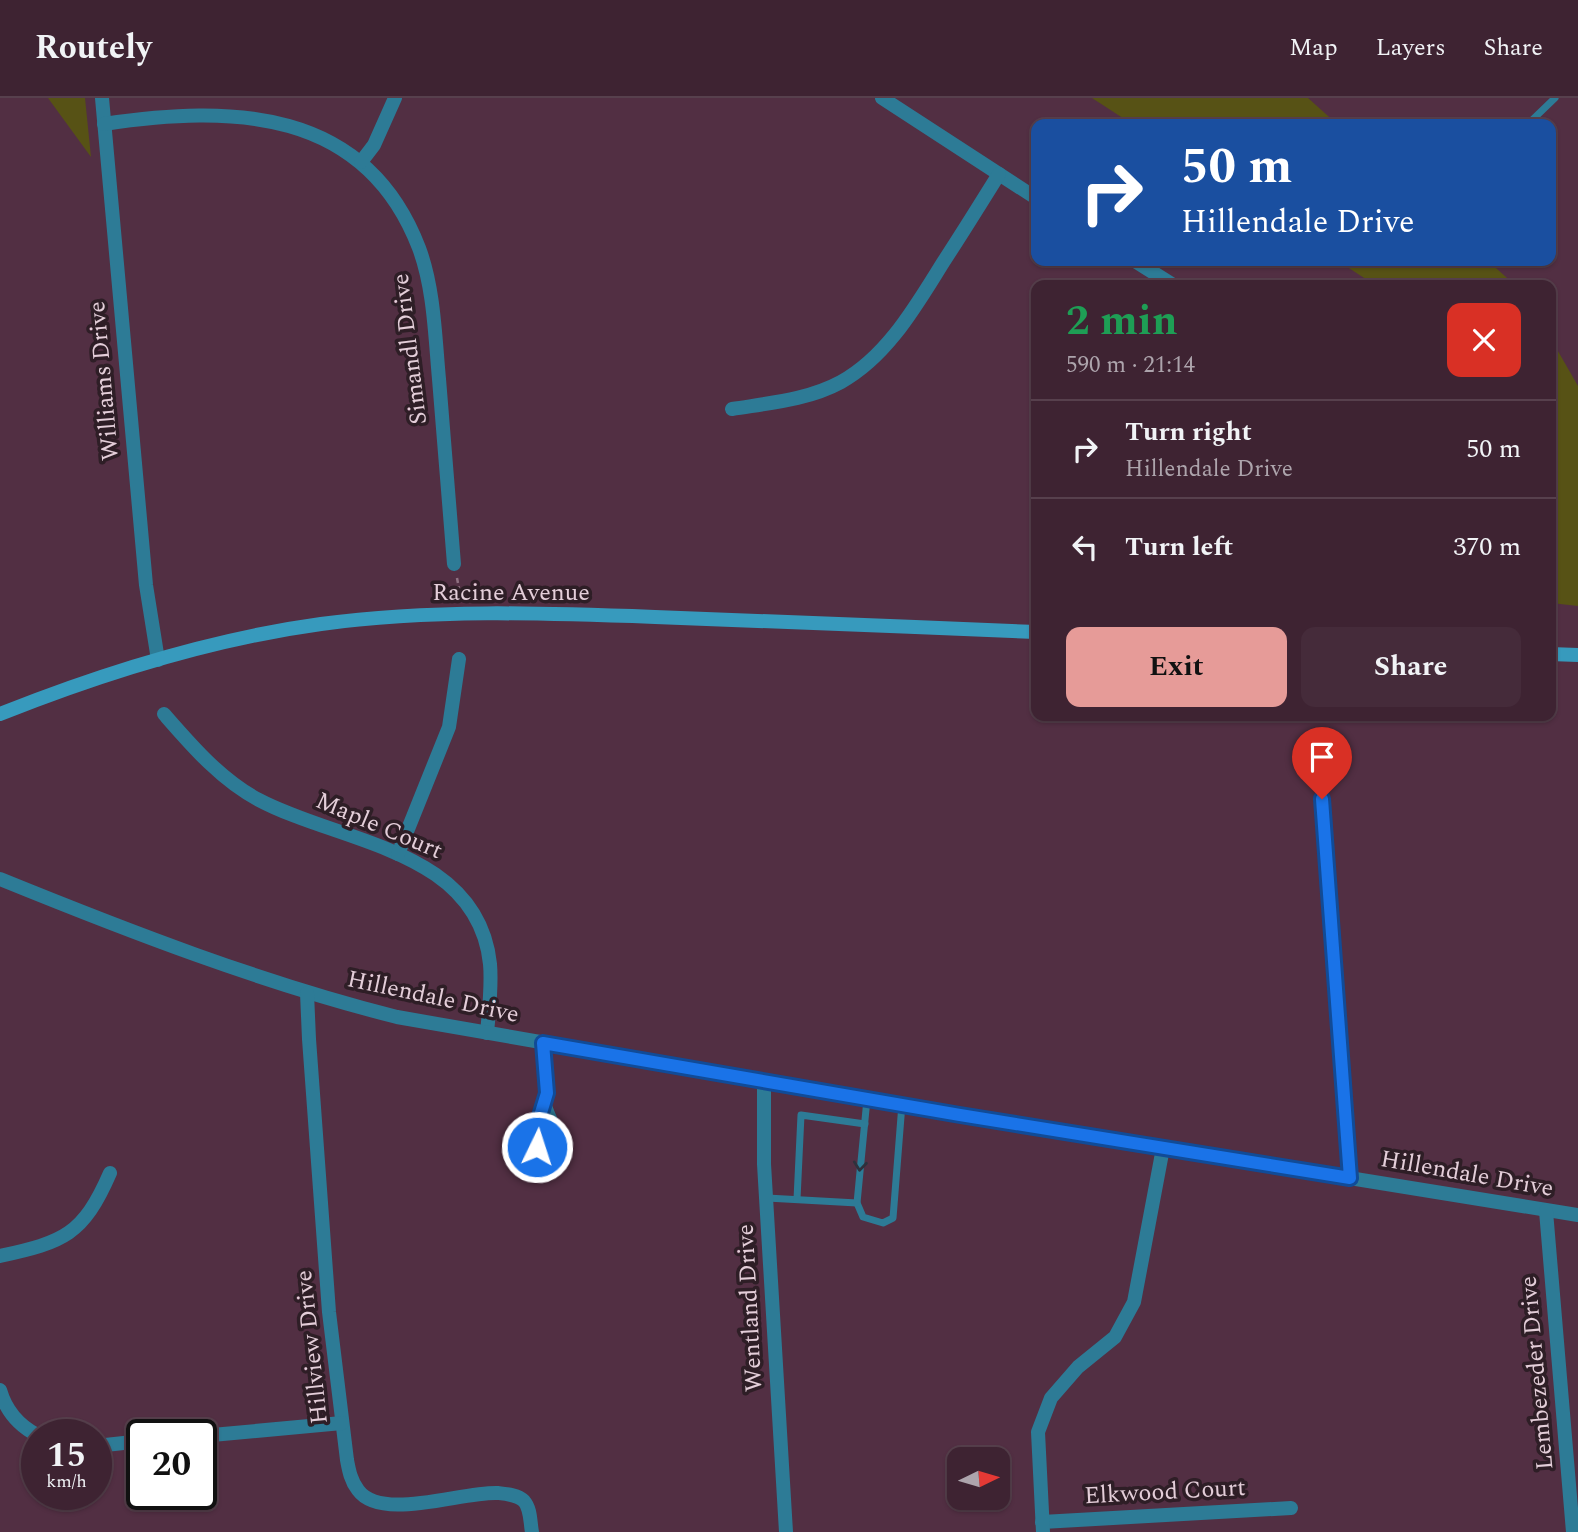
<!DOCTYPE html>
<meta charset="utf-8">
<style>
body{margin:0;font-family:Spectral,serif;background:#452b3a;color:#f1f3f6;height:100vh;display:flex;flex-direction:column;font-size:26px;white-space:nowrap}
*{box-sizing:border-box;margin:0}
p{font-size:23px;color:#ada4ac}
.icon{flex:none;width:38px;height:38px;fill:none;stroke:currentColor;stroke-width:2;stroke-linecap:round;stroke-linejoin:round}
.map{position:relative;flex:1;overflow:hidden}
.panel{position:absolute;left:1031px;top:182px;width:525px;height:441px;display:flex;flex-direction:column;background:#3e2332;border-radius:14px;box-shadow:0 2px 5px #0004,0 0 0 2px #57404d}
.panel>*{flex:none}
.banner{position:absolute;left:1031px;top:21px;width:525px;height:147px;border-radius:14px;box-shadow:0 2px 5px #0004,0 0 0 2px #57404d;background:#1a4fa0;color:#fff;overflow:hidden}
.needle{width:46px;rotate:85deg}
.fabs{position:absolute;left:947px;top:1349px;display:grid;gap:14px}
.fabs a{display:grid;place-items:center;width:63px;height:63px;border-radius:14px;background:#3e2332;box-shadow:0 2px 5px #0004,0 0 0 2px #57404d;font-size:35px}
.speed{position:absolute;left:21px;top:1321px;display:flex;gap:14px;font-size:35px;font-weight:700;text-align:center}
.speed>*{display:grid;place-content:center;width:91px;height:91px;border-radius:50%;background:#3e2332;box-shadow:0 2px 5px #0004,0 0 0 2px #57404d;line-height:1}
.speed small{font-size:18px;font-weight:400}
.speed .limit{border:4px solid #111;border-radius:10px;background:#fff;color:#111}
.pin{position:absolute;display:grid;place-items:center;width:60px;height:60px;color:#fff;margin:-72px -30px;border-radius:50% 50% 50% 0;rotate:-45deg;box-shadow:0 0 7px #0007}
.pin .icon{rotate:45deg}
.me{position:absolute;width:77px;margin:-38px;rotate:4deg;stroke-linejoin:round;filter:drop-shadow(0 0 5px #0008)}
.turn{display:flex;align-items:center;gap:24px;height:147px;padding:0 35px;font-size:32px}
.turn .icon{width:91px;height:91px;stroke-width:2.5}
.turn b{display:block;font-size:49px;line-height:60px}
.round{display:grid;place-items:center;flex:none;width:74px;height:74px;border-radius:14px;background:#452b3a}
.head{display:flex;align-items:center;justify-content:space-between;height:119px;padding:0 35px}
h1{font-size:42px;font-weight:700;line-height:52px;color:#1e9e55}
.cta{display:flex;gap:14px;margin-top:auto;padding:14px 35px}
.cta a{flex:1;height:80px;border-radius:14px;background:#e69b98;color:#111;font-size:28px;font-weight:700;line-height:80px;text-align:center}
.cta a+a{background:#452b3a;color:#f1f3f6}
ul{padding:0;list-style:none}
li{display:flex;align-items:center;gap:21px;height:98px;padding:0 35px;border-top:2px solid #57404d}
li div{flex:1}
li b{display:block;font-size:26px}
li em{font-style:normal}
header{display:flex;align-items:center;gap:42px;box-sizing:border-box;height:98px;padding:0 35px;background:#3e2332;border-bottom:2px solid #57404d}
header strong{font-size:33px}
nav{display:flex;gap:38px;margin-inline-start:auto;font-size:24px}
.map>svg:first-child{display:block}
.green{fill:#575215}
.lines{fill:none;stroke-linecap:round;stroke-linejoin:round}
.path{stroke:#8f7282;stroke-width:2.5;stroke-dasharray:5 3.5;stroke-linecap:butt}
.service{stroke:#2d7b96;stroke-width:7}
.minor{stroke:#2d7b96;stroke-width:14}
.secondary{stroke:#379abd;stroke-width:14}
.oneway{stroke:#2e313c}
.route-casing{stroke:#114b97;stroke-width:18}
.route{stroke:#1a73e8;stroke-width:12}
.labels{text-anchor:middle;dominant-baseline:central;stroke-width:7;stroke-linejoin:round;paint-order:stroke}
.street-label{font-size:24px;fill:#e4ced9;stroke:#2e1e26}
</style>
<header>
<strong>Routely</strong>
<nav><a>Map</a><a>Layers</a><a>Share</a></nav>
</header>
<div class="map">
<svg width="1578" height="1434" viewBox="0 0 1578 1434">
<rect width="100%" height="100%" fill="#522f43"/>
<g class="green">
<path d="M48 0H85L91 59Z"/>
<path d="M1092 0H1308L1337 26H1132Z"/>
<path d="M1338 163H1488L1515 187H1375Z"/>
<path d="M1551 241 1578 288V508L1551 505Z"/>
</g>
<g class="lines">
<path class="path" d="M457 480 461 501"/>
<g class="service">
<path d="M1528 26 1555 0"/>
<path d="M1322 701 1350 1079"/>
<path d="M543 945C543 965 542 986 548 1006 553 1021 562 1037 568 1052L567 1059 562 1062 547 1063C528 1044 539 1018 546 995"/>
<path d="M867 1001 857 1105 863 1119 883 1125 893 1120 902 1006"/>
<path d="M767 1100 857 1105"/>
<path d="M797 1101 801 1017 865 1026"/>
</g>
<g class="minor">
<path d="M102 0 146 487 158 562"/>
<path d="M882 0 1036 100"/>
<path d="M104 26C231 7 365 9 419 150 434 190 435 238 439 281 444 343 449 404 454 466"/>
<path d="M361 64 374 47 395 0"/>
<path d="M1135 163 1173 187"/>
<path d="M732 311C769 305 808 302 841 284 888 258 917 206 944 163 963 134 981 105 999 76"/>
<path d="M164 616C192 648 221 682 259 702 340 745 478 751 490 866 492 888 489 912 487 935"/>
<path d="M398 756 449 629 459 561"/>
<path d="M0 781C128 833 262 885 397 919L960 1017 1578 1117"/>
<path d="M307 895 309 941 329 1214 347 1362C349 1373 351 1383 358 1392 381 1424 463 1393 498 1395 507 1396 518 1397 524 1403 531 1411 530 1424 532 1434"/>
<path d="M764 984V1066L786 1434"/>
<path d="M1546 1113 1573 1434"/>
<path d="M0 1158C64 1144 83 1137 110 1075"/>
<path d="M0 1292C6 1313 18 1327 37 1337"/>
<path d="M201 1338 342 1325"/>
<path d="M96 1348 142 1343"/>
<path d="M1042 1424 1291 1410"/>
<path d="M1043 1434 1038 1334 1051 1300 1078 1269 1115 1239 1134 1204 1163 1050"/>
</g>
<g class="secondary">
<path d="M1550 556 1578 557"/>
<path d="M0 616C103 575 211 541 321 526 431 511 543 515 655 519 782 523 909 529 1036 534"/>
</g>
</g>
<defs><path id="oneway-chevron" d="M-2-3.5L2.5 0L-2 3.5" fill="none" stroke-width="1.6" stroke-linecap="round" stroke-linejoin="round" transform="scale(1.75)"/></defs>
<use class="oneway" href="#oneway-chevron" transform="translate(860 1068) rotate(96)"/>
<g class="lines">
<defs>
<path id="route" d="M537 1049V1028L547 995 543 945 960 1017 1350 1080 1322 701"/>
</defs>
<use href="#route" class="route-casing"/>
<use href="#route" class="route"/>
</g>
<g class="labels">
<g class="street-label">
<text transform="translate(410 251) rotate(-97)">Simandl Drive</text>
<text transform="translate(104 283) rotate(-95)">Williams Drive</text>
<text x="511" y="495">Racine Avenue</text>
<text transform="translate(379 728) rotate(23)">Maple Court</text>
<text transform="translate(433 899) rotate(12)">Hillendale Drive</text>
<text transform="translate(1467 1076) rotate(10)">Hillendale Drive</text>
<text transform="translate(750 1210) rotate(-93)">Wentland Drive</text>
<text transform="translate(312 1249) rotate(-96)">Hillview Drive</text>
<text transform="translate(1537 1275) rotate(-95)">Lembezeder Drive</text>
<text transform="translate(1165 1394) rotate(-3)">Elkwood Court</text>
</g>
</g>
</svg>
<div class="fabs">
<a><svg class="needle" viewBox="-14 -14 28 28"><path d="M0-13l5 13h-10z" fill="#e53935"/><path d="M0 13l5-13h-10z" fill="#ada4ac"/></svg></a>
</div>
<div class="speed"><div>15<small>km/h</small></div><div class="limit">20</div></div>
<div class="pin" style="left:1322px;top:701px;background:#d93025"><svg class="icon" aria-label="arrive" viewBox="0 0 24 24"><path d="M6 21V4h12l-3 4 3 4H6"/></svg></div>
<svg class="me" style="left:537px;top:1049px" viewBox="-20 -20 40 40"><circle r="17" fill="#1a73e8" stroke="#fff" stroke-width="3"/><path d="M0-11L8 9 0 5-8 9z" fill="#fff"/></svg>
<div class="banner">
<div class="turn"><svg class="icon" aria-label="right" viewBox="0 0 24 24"><path d="M7 20v-9h11M14 6l5 5-5 5"/></svg><div><b>50 m</b>Hillendale Drive</div></div>
</div>
<section class="panel">
<div class="head"><div><h1>2 min</h1><p>590 m · 21:14</p></div><a class="round" style="background:#d93025;color:#fff"><svg class="icon" aria-label="close" viewBox="0 0 24 24"><path d="M6 6l12 12M18 6L6 18"/></svg></a></div>
<ul>
<li><svg class="icon" aria-label="right" viewBox="0 0 24 24"><path d="M7 20v-9h11M14 6l5 5-5 5"/></svg><div><b>Turn right</b><p>Hillendale Drive</p></div><em>50 m</em></li>
<li><svg class="icon" aria-label="left" viewBox="0 0 24 24"><path d="M17 20v-9H6M10 6l-5 5 5 5"/></svg><div><b>Turn left</b></div><em>370 m</em></li>
</ul>
<div class="cta"><a>Exit</a><a>Share</a></div>
</section>
</div>
